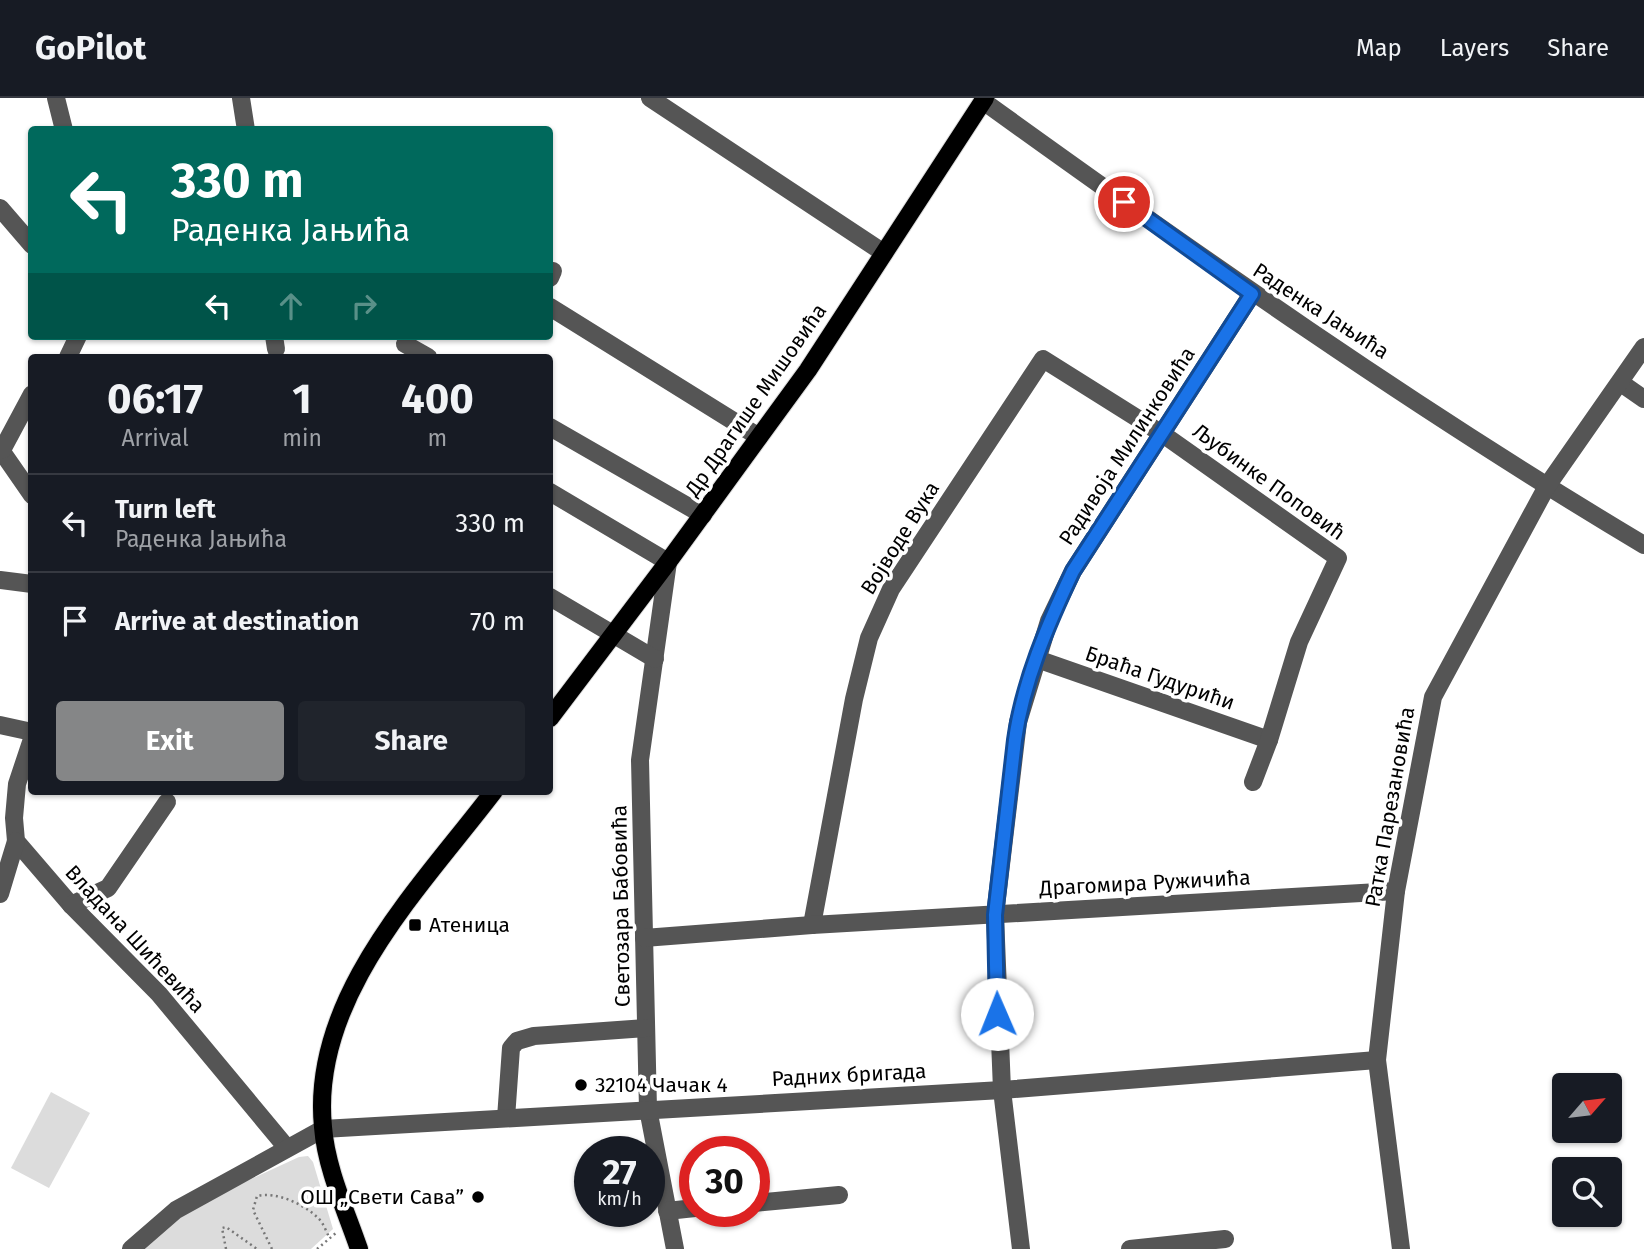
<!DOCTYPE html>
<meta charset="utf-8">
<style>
body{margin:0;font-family:"Fira Sans",sans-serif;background:#20242c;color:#f1f3f6;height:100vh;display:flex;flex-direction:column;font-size:26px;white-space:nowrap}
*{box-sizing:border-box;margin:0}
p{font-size:23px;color:#9ea1a6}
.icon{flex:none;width:38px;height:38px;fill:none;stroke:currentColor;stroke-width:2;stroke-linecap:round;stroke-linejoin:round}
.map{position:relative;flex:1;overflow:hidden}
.drawer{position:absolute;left:28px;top:256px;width:525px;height:441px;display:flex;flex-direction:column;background:#171b24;border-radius:7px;box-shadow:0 2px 5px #0004}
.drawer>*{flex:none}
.hud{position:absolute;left:28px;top:28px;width:525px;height:214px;border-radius:7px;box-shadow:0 2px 5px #0004;background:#00695c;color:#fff;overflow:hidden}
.needle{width:46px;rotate:62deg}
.buttons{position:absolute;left:1552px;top:975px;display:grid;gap:14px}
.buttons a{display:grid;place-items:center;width:70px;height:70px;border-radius:7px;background:#171b24;box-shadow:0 2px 5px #0004;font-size:35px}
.speed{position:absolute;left:574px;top:1038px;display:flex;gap:14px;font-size:35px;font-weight:700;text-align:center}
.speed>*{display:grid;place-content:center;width:91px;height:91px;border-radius:50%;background:#171b24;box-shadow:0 2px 5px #0004;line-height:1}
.speed small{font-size:18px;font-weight:400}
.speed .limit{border:10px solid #d22;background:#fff;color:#111}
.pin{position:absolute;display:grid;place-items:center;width:60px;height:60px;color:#fff;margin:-30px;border:4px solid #fff;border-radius:50%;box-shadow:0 2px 7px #0007}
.me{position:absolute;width:77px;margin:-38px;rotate:359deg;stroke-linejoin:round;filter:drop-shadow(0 0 5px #0008)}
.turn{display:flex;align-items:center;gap:24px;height:147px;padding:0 28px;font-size:32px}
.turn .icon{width:91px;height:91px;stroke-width:2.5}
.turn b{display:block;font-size:49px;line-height:60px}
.lanes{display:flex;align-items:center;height:66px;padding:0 28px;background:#0003;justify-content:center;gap:35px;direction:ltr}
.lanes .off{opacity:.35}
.eta{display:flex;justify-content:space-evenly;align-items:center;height:119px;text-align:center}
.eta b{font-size:42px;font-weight:700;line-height:49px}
.action{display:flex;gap:14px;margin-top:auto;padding:14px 28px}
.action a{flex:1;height:80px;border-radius:7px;background:#858687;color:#fff;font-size:28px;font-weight:700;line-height:80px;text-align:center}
.action a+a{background:#20242c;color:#f1f3f6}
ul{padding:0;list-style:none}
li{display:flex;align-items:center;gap:21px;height:98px;padding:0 28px;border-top:2px solid #363941}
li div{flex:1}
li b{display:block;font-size:26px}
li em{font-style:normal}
header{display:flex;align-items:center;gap:42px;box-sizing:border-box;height:98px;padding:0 35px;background:#171b24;border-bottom:2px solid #363941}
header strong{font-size:33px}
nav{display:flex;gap:38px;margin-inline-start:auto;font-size:24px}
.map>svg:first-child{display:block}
.green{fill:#dcdcdc}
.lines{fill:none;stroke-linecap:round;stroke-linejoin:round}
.major-casing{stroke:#dbdbdb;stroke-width:20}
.path{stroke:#777;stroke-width:2.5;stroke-dasharray:2 3.5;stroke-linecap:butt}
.minor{stroke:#555;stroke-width:18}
.major{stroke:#000;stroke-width:18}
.route-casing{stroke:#114b97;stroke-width:18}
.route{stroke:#1a73e8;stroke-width:12}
.poi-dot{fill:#000;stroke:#fff;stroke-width:2.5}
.labels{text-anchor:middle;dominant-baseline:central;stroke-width:7;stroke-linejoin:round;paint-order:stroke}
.street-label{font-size:21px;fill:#000;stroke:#fff}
.poi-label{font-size:21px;fill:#000;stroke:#fff;text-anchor:start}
</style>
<header>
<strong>GoPilot</strong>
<nav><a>Map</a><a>Layers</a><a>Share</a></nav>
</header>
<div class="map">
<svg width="1644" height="1151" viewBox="0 0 1644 1151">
<rect width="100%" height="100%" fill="#fff"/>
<g class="green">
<path d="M51 994 90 1015 49 1090 11 1070Z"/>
<path d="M308 1058 313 1064 333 1131 311 1151H143L195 1107 299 1059Z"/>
</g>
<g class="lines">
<defs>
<g id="major">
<path d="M550 620 668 464 808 272 985 0"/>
<path d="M359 1151C346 1113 326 1070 323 1029 310 899 421 789 494 693"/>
</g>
</defs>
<use href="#major" class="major-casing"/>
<g class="path">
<path d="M226 1151 222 1130 226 1129 257 1151"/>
<path d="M272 1151 253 1112 257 1098C275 1093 304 1106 318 1120 323 1124 326 1133 329 1139"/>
<path d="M317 1151 336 1135"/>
</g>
<g class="minor">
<path d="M56 0 64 32"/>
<path d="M241 0 246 32"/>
<path d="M650 0 884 155"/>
<path d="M983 3C1198 158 1416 311 1644 447"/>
<path d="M0 110 32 147"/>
<path d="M550 180 553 173"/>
<path d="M550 209 759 339"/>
<path d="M274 238 276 251"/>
<path d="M405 246 428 259"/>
<path d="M68 259 78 238"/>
<path d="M1621 285 1644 301"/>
<path d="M550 329 703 417"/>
<path d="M0 351 32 397"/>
<path d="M2 352 32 296"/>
<path d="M550 394 668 464 640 662 648 1011 675 1151"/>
<path d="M0 482 32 486"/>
<path d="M550 499 655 561"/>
<path d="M1037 561 1269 642"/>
<path d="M0 627 32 634"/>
<path d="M32 641 17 686 14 720 16 743 71 807 159 896 287 1050"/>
<path d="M0 796 16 743"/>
<path d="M71 807 108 790 167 704"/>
<path d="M812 827 854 601 869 540 891 491 1043 261 1164 337 1338 460 1299 544 1269 642 1253 684"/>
<path d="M644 840 812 827 1396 793"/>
<path d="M506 1020 511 950 517 943 534 938 646 930"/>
<path d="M754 1105 839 1097"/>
<path d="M667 1113 695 1110"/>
<path d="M131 1151 176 1112 323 1031 1002 992 1377 962"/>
<path d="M1021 1151 1002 992 995 817 1018 624 1049 523 1073 473 1252 196"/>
<path d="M1130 1151 1225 1141"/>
<path d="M1401 1151 1377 962 1396 793 1433 599 1547 388 1644 249"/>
</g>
<use href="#major" class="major"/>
</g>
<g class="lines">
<defs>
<path id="route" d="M997 916 995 817 1015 642C1023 584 1048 526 1073 473L1252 196 1124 104"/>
</defs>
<use href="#route" class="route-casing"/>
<use href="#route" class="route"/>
</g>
<g class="poi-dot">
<rect x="408" y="820" width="14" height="14" rx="3.5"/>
<circle cx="581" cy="987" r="7"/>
<circle cx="478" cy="1099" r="7"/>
</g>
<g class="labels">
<g class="street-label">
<text transform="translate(1321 213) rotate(33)">Раденка Јањића</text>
<text transform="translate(756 302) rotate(-55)">Др Драгише Мишовића</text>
<text transform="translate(1127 348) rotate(-57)">Радивоја Милинковића</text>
<text transform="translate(1269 384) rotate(36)">Љубинке Поповић</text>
<text transform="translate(900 440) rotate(-58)">Војводе Вука</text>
<text transform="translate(1160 580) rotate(19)">Браћа Гудурићи</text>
<text transform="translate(1390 709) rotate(-80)">Ратка Парезановића</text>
<text transform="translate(1145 785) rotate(-3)">Драгомира Ружичића</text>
<text transform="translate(621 808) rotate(-91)">Светозара Бабовића</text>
<text transform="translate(135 841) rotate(47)">Владана Шићевића</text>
<text transform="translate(849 977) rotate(-3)">Радних бригада</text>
</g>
<g class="poi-label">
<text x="429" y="827">Атеница</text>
<text x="595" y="987">32104 Чачак 4</text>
<text x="464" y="1099" text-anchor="end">ОШ „Свети Сава”</text>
</g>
</g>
</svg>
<div class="buttons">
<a><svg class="needle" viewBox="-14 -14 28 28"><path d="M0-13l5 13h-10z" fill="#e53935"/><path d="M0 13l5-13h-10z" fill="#9ea1a6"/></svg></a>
<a><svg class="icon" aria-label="search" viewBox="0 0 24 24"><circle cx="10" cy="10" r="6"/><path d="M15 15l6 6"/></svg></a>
</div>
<div class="speed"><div>27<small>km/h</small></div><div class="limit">30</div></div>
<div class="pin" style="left:1124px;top:104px;background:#d93025"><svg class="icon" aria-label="arrive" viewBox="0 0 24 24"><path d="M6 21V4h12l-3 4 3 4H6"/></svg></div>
<svg class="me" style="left:997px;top:916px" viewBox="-20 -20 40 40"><circle r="19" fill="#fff"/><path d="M0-13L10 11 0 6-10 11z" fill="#1a73e8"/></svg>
<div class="hud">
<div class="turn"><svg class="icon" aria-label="left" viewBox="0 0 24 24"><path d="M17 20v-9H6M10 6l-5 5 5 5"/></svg><div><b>330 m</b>Раденка Јањића</div></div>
<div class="lanes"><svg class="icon" aria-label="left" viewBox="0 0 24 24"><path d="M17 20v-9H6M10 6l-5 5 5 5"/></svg><svg class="icon off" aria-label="ahead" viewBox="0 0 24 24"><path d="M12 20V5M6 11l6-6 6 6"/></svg><svg class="icon off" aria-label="right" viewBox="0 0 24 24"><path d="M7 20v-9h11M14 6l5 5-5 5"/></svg></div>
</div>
<section class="drawer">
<div class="eta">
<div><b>06:17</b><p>Arrival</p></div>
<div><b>1</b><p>min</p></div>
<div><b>400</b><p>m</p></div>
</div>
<ul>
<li><svg class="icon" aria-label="left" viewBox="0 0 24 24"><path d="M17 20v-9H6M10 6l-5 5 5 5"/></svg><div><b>Turn left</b><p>Раденка Јањића</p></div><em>330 m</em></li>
<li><svg class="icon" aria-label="arrive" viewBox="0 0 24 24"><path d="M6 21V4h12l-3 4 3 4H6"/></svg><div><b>Arrive at destination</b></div><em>70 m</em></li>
</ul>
<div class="action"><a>Exit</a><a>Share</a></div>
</section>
</div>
